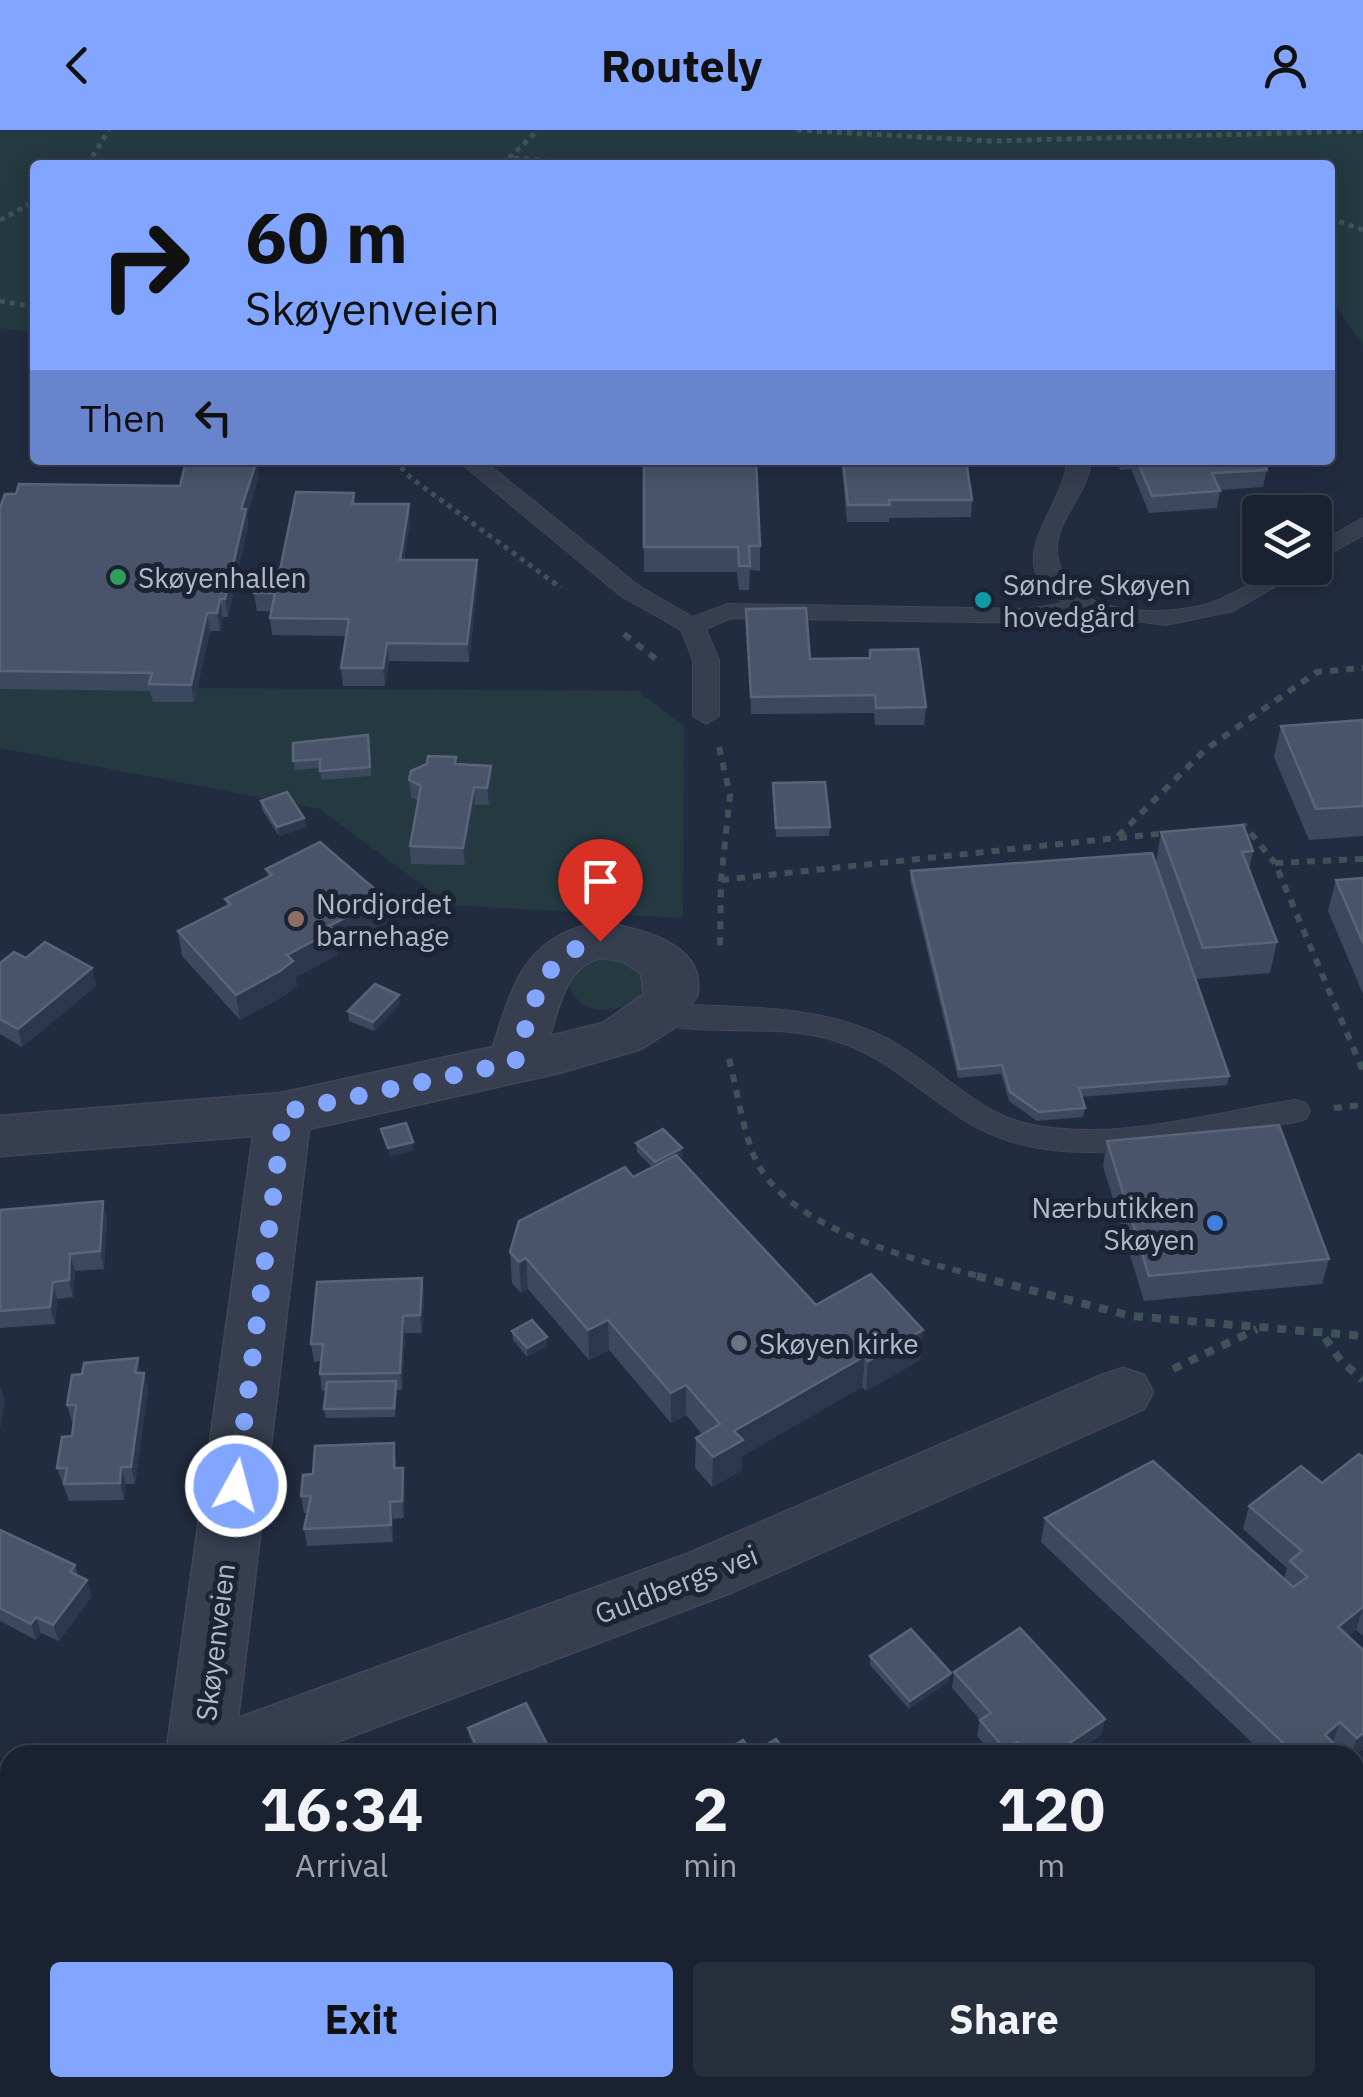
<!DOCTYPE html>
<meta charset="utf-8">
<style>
body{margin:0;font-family:"IBM Plex Sans",sans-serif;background:#272e3c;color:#f1f3f6;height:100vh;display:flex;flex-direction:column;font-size:38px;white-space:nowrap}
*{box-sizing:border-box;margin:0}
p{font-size:32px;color:#9fa3ab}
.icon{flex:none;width:55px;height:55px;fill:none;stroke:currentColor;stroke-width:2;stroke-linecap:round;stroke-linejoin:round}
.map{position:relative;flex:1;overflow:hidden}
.drawer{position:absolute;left:0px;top:1615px;width:1365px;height:352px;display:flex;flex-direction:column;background:#1a2130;border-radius:30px 30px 0 0;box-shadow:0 5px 25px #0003,0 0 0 2px #383e4c}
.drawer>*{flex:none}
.hud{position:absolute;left:30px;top:30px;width:1305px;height:305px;border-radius:10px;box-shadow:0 5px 25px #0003,0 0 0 2px #383e4c;background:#82a6ff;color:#111;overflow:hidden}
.fabs{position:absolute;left:1242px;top:365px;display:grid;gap:20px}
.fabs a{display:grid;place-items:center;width:90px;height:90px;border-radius:10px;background:#1a2130;box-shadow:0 5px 25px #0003,0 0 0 2px #383e4c;font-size:50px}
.pin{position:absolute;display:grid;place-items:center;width:85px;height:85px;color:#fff;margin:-102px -42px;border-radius:50% 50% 50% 0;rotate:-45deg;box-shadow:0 0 10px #0007}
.pin .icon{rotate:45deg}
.me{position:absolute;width:110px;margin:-55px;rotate:7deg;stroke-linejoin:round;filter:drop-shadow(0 0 8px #0008)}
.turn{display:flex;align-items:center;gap:35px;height:210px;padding:0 50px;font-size:45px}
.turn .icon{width:130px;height:130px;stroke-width:2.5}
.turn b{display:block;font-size:70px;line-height:85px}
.then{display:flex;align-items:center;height:95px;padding:0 50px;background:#0003;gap:20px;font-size:38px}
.eta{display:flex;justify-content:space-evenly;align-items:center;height:170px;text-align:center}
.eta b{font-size:60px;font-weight:700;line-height:70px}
.action{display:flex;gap:20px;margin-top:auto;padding:20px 50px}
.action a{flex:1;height:115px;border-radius:10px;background:#82a6ff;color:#111;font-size:40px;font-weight:700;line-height:115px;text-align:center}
.action a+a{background:#272e3c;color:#f1f3f6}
header{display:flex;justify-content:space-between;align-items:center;height:130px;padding:0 50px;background:#82a6ff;color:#111;font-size:45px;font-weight:700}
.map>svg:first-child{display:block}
.green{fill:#243a40}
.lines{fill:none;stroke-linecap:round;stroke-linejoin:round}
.lane-casing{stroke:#3f4758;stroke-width:2}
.street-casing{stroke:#3f4758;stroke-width:3}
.path-far2{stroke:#3d5358;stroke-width:5;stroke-dasharray:5 5;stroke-linecap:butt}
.path-far1{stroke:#3d5358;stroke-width:6;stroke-dasharray:8 8;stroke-linecap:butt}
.path{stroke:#3d5358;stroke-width:8;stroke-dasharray:9 9;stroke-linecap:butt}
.lane{fill:#363e4f;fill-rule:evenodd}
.street{fill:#363e4f;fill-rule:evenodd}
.wall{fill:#3c485e}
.shaded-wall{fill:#2c374d}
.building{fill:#49546a;stroke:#596479;stroke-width:2.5}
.route{stroke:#82a6ff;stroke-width:18;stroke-dasharray:0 32.4}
.leisure-dot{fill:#2e9e5b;stroke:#1b2334;stroke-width:4}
.culture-dot{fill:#0f9aa8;stroke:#1b2334;stroke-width:4}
.education-dot{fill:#8d6e63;stroke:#1b2334;stroke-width:4}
.shop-dot{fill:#3f7fe0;stroke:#1b2334;stroke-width:4}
.worship-dot{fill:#6b7280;stroke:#1b2334;stroke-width:4}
.labels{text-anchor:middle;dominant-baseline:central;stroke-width:10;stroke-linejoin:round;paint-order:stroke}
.poi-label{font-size:28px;fill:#b2b9ca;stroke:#1b2334;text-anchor:start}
.street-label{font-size:28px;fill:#b2b9ca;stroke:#1b2334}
</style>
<header><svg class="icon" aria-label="back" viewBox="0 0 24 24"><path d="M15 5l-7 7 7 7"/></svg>Routely<svg class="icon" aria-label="person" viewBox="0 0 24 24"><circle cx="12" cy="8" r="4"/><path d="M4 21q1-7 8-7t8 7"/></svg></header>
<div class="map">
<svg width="1363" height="1967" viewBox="0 0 1363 1967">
<rect width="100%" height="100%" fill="#222c40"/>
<g class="green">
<path d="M0 0H1363V215L1330 167V35H35V203L0 198Z"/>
<path d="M0 557 638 561 684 596 683 788 449 775 320 679 0 618Z"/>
<path d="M616 827 635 834 645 847 644 863C619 886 579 889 568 852 579 831 593 828 616 827Z"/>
<path d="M1363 1898V1967H1280L1292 1958H1355V1904Z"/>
</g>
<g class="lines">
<defs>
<g id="lane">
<path d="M457 330H483L639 456 693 487 728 474 1027 479 1064 473C995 432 1065 380 1067 330H1091C1089 364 1054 390 1057 423 1064 488 1161 487 1208 474 1244 463 1268 435 1307 438L1233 481 1166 495 1089 485 1027 493 731 488 706 499 719 530V586L706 594 693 586V530L681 500 621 466Z"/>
<path d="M1363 388V405L1315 432V415Z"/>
<path d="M657 874C734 878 818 872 888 909 934 933 973 980 1024 993 1109 1014 1210 983 1295 970L1306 973 1310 981 1306 989 1295 992C1194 1008 1067 1049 972 995 926 968 889 927 836 911 775 891 707 909 647 891L643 884Z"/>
</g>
<g id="street">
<path d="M602 792C639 799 708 813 697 866L677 896 641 919 559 943 309 999 238 1588 687 1424 1102 1245 1123 1238 1144 1245 1153 1262 1144 1279 733 1462 302 1625H166L253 1006 0 1026V986L281 963 493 917C514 851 526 805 602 792ZM602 828 621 831 641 843 644 864 603 893 550 906C558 877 567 834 602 828Z"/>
<path d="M10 1680V1744L0 1748V1684Z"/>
</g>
</defs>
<use href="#lane" class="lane-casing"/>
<use href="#street" class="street-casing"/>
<g class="path-far2">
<path d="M797 0 991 11 1363 1"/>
<path d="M514 28 623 35"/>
<path d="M87 35 109 0"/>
<path d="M502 35 538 0"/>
<path d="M1330 88 1363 100"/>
<path d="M0 90 35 71"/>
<path d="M0 171 35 177"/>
<path d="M394 330 411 348 561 458"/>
</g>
<g class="path-far1">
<path d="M624 504 661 533"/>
<path d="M719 617 730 665 721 750 720 822"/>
<path d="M1238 697 1245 696 1275 733"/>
<path d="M1119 708 1166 703"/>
<path d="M1363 729 1275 733 1363 941"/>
<path d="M721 750 1116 708 1206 619 1317 542 1363 538"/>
<path d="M729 929C737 960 742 996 754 1026 785 1100 916 1130 986 1148"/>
<path d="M1334 978 1363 975"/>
</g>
<g class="path">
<path d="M977 1146 1131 1186 1363 1206"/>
<path d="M1325 1208 1341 1231 1363 1250"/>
<path d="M1173 1239 1257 1199"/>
<path d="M304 1958 308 1967"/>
</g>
<use href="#lane" class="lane"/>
<use href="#street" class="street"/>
</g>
<g class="wall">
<path d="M644 330 760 416V441L750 440 749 460H739L737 442H644Z"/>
<path d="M841 330H966L972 370 971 387 889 388V392H847Z"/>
<path d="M1117 330H1266L1264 333 1267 340 1263 357 1220 360 1217 378 1149 383 1131 339 1120 340Z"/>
<path d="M259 346 247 385 248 396 228 487H223L220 501H210L194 572H153L150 561 0 559V378Z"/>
<path d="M354 363 355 374H409L410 391 404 430 478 448 469 532 389 531 385 556H343L341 538 346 506 272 505 270 488 271 481H257L254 463 280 440Z"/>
<path d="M746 479 810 529 869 528 870 520 926 577 924 595H875L874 583 751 584Z"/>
<path d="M1363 590V706L1309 710 1274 627 1281 596Z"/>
<path d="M368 605 371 646 321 650 320 638 295 640 293 631Z"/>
<path d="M457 634 491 636 492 654 489 675H475L465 735 411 734 410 716 418 671 411 667 409 650Z"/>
<path d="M773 653 830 697 829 706 776 707Z"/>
<path d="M261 671 304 688 306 697 279 706 262 680Z"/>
<path d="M1161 702 1253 721 1249 741 1277 812 1270 843 1197 849 1156 733Z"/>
<path d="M266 739 385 768 387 793 336 819 337 825 295 848 297 856 284 866 240 890 182 826 178 801 227 776 225 769 268 747Z"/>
<path d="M911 741 1229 946 1227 955 1081 967 1085 978 1083 987 1037 991 1009 971 1001 944 958 948 910 750Z"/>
<path d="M1363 748V864L1328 781 1336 750Z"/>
<path d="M26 828 92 838 96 856 22 917 0 904V833Z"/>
<path d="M400 874 374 901 349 891 348 881Z"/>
<path d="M1107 1011 1329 1129 1322 1154 1144 1171 1103 1036Z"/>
<path d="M636 1013 682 1027 680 1028 816 1175 923 1200 920 1230 866 1261 862 1257 742 1326V1340L712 1357 695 1338 696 1308 702 1304 686 1285 671 1293 609 1220 589 1230 528 1159 521 1163 512 1153 510 1122 633 1047 652 1037 637 1022Z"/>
<path d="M0 1080 107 1089 104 1139 75 1141 73 1167 57 1169 55 1194 0 1198Z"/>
<path d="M422 1148 424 1165 422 1203H405L402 1260H397L395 1287 326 1288 324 1279 326 1261H322L320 1244 321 1231 314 1232 311 1214Z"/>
<path d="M512 1201 547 1216 527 1227 513 1210Z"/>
<path d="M141 1243H144L148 1260 135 1354H126L124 1370 69 1371 57 1338 72 1306 74 1292H72L67 1275Z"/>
<path d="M394 1313 396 1338 405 1355 404 1388 393 1389V1412L307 1416 304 1399 307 1383H304L301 1366 313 1344Z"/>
<path d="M1363 1327V1506L1356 1500 1348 1506 1363 1520V1619L1355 1625H1265L1041 1412 1045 1388 1284 1449 1287 1438 1243 1399 1249 1376 1322 1353Z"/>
<path d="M0 1400 75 1435 78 1446 92 1466 59 1511 41 1503 36 1510 0 1491Z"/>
<path d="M870 1526 949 1551 909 1579 870 1535Z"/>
<path d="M954 1542 1105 1589 1101 1605 1072 1625H994L977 1606 980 1590 952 1558Z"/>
<path d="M468 1598 552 1625H478L469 1606Z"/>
</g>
<g class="shaded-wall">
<path d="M257 330 259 346 247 385 248 396 228 487 225 469 241 379Z"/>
<path d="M409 374 410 391 401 447 400 430Z"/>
<path d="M477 430 478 448 469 532 467 514Z"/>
<path d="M220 469 223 487 220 501 217 483Z"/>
<path d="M207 483 210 501 194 572 191 555Z"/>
<path d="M387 513 389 531 385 556 383 538Z"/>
<path d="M491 636 492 654 489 675 487 658Z"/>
<path d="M474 657 475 675 465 735 463 718Z"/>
<path d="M304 688 306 697 279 706 277 697Z"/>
<path d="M385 768 387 793 336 819 337 825 295 848 297 856 284 866 240 890 236 865 287 825 329 796Z"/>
<path d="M92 838 96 856 22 917 18 899Z"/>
<path d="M399 865 400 874 374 901 373 892Z"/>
<path d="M413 1012 414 1021 389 1027 388 1018Z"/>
<path d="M682 1018V1027L655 1041V1032Z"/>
<path d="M103 1071 107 1089 104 1139 100 1121Z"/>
<path d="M70 1124 75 1141 73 1167 69 1150Z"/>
<path d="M526 1128 528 1159 521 1163 519 1132Z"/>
<path d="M422 1148 424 1165 422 1203 420 1185Z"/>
<path d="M53 1152 57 1169 55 1194 50 1177Z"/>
<path d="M403 1186 405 1203 402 1260 400 1243Z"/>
<path d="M608 1190 609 1220 589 1230 588 1200Z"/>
<path d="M923 1200 920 1230 866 1261 868 1231Z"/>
<path d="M547 1207V1216L527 1227V1218Z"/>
<path d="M865 1226 862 1257 742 1326V1340L712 1357 713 1327 734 1301Z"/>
<path d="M138 1228 142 1245 135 1243Z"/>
<path d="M144 1243 148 1260 135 1354 131 1337Z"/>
<path d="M0 1254 5 1271 0 1300Z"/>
<path d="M686 1255V1285L671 1293V1263Z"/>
<path d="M121 1337 126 1354 124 1370 120 1353Z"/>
<path d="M403 1338 405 1355 404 1388 402 1371Z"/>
<path d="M390 1372 393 1389V1412L391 1395Z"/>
<path d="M87 1450 92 1466 59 1511 53 1495Z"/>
<path d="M1363 1477 1356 1500 1330 1520 1338 1497Z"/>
<path d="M36 1487 41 1503 36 1510 31 1494Z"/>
<path d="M951 1543 949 1551 909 1579 910 1571Z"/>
<path d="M1105 1589 1101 1605 1072 1625H1052Z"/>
<path d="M1340 1592 1332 1615 1325 1605Z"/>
<path d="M1363 1603V1619L1355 1625H1351L1357 1608Z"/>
<path d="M1017 1612 1015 1625H1005L1006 1620Z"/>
</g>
<g class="building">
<path d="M257 330 241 379H246L225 469H220L217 483H207L191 555 149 554 152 543 0 541V378L5 364H16L19 354 180 356 186 331Z"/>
<path d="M644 330H756L760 416H749L750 436H739L738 417H644Z"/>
<path d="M843 330H966L972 370H889L890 375H848Z"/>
<path d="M1137 330H1263L1267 340 1212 343 1220 361 1152 366Z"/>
<path d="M296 362 354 363 352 374H409L400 430H477L467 514 387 513 383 538H341L349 489 270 488 275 463H254L259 440H280Z"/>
<path d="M806 478 810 529 870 528V520L918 519 926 577 876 578 875 565 751 567 746 479Z"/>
<path d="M1363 590V676L1316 679 1281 596Z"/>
<path d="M368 605 370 637 320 641V629L293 631V613Z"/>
<path d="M428 626 456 627 455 634 491 636 487 658 474 657 463 718 410 716 421 656 409 650 411 641 427 634Z"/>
<path d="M825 652 830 697 776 698 773 653Z"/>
<path d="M287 662 304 688 277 697 261 671Z"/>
<path d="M1243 695 1253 721 1242 722 1277 812 1203 818 1161 702Z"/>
<path d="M320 712 385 768 329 796 334 800 287 825 293 831 280 841 236 865 178 801 231 774 225 769 272 745 266 739Z"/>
<path d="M1152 723 1229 946 1079 958 1085 978 1039 982 1010 962 1002 935 959 939 911 741Z"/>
<path d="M1363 748V813L1336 750Z"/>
<path d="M45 812 92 838 18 899 0 889V833L14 822 26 828Z"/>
<path d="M375 854 399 865 373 892 348 881Z"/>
<path d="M406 993 413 1012 388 1018 381 999Z"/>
<path d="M1279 995 1329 1129 1149 1146 1107 1011Z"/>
<path d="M663 999 682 1018 655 1032 636 1013Z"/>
<path d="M676 1025 816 1175 871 1144 923 1200 868 1231 865 1226 734 1301 743 1310 713 1327 696 1308 720 1294 686 1255 671 1263 608 1190 588 1200 526 1128 519 1132 510 1122 519 1091 625 1037 633 1047Z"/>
<path d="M103 1071 100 1121 70 1124 69 1150 53 1152 50 1177 0 1181V1080Z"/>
<path d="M422 1148 420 1185 403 1186 400 1243 320 1244 323 1214H311L317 1152Z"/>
<path d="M532 1190 547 1207 527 1218 512 1201Z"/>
<path d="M138 1228 135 1243H144L131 1337H121L120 1353 64 1354 67 1338H57L62 1307 72 1306 76 1275H67L72 1245 82 1244 84 1233Z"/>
<path d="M396 1251 394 1278 324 1279 327 1252Z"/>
<path d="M394 1313V1338H403L402 1371 390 1372 391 1395 304 1399 311 1366H301L303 1345 313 1344 315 1316Z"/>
<path d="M1359 1324 1363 1327V1477L1338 1497 1363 1520V1603L1357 1608 1340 1592 1325 1605 1342 1622 1338 1625H1296L1045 1388 1153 1331 1293 1457 1308 1447 1290 1431 1302 1421 1249 1376 1301 1336 1322 1353Z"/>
<path d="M0 1400 75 1435 70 1442 87 1450 53 1495 36 1487 31 1494 0 1478Z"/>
<path d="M1020 1498 1105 1589 1052 1625H1029L1017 1612 1006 1620 980 1590 991 1583 954 1542Z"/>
<path d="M911 1499 951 1543 910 1571 870 1526Z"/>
<path d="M526 1573 552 1624 481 1625 468 1598Z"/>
<path d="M776 1609 788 1625H718L743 1610 753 1623Z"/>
<path d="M853 1958H1002L1008 1967H833Z"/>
</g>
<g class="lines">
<path class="route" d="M236 1356 284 982 515 932C533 880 538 822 600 811"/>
</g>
<circle class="leisure-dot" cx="118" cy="447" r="10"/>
<circle class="culture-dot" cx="983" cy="470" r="10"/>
<circle class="education-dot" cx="296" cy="789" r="10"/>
<circle class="shop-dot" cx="1215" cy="1093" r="10"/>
<circle class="worship-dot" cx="739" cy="1213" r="10"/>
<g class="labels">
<g class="poi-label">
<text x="138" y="447">Skøyenhallen</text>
<text x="1003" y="454">Søndre Skøyen<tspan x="1003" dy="32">hovedgård</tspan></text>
<text x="316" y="773">Nordjordet<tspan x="316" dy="32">barnehage</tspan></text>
<text x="1195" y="1077" text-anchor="end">Nærbutikken<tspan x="1195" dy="32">Skøyen</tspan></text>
<text x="759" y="1213">Skøyen kirke</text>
</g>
<g class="street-label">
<text transform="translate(676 1454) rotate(-21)">Guldbergs vei</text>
<text transform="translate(215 1512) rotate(-83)">Skøyenveien</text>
</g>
</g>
</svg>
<div class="fabs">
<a><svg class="icon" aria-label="layers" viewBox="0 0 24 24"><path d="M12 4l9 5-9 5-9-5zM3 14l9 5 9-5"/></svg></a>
</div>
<div class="pin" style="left:600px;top:811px;background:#d93025"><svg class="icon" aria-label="arrive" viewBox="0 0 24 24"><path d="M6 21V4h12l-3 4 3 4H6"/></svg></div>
<svg class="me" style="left:236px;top:1356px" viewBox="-20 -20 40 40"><circle r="17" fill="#82a6ff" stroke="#fff" stroke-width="3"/><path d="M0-11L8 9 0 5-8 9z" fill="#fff"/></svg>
<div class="hud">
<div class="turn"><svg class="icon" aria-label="right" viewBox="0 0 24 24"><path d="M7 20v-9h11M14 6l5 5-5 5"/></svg><div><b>60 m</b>Skøyenveien</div></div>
<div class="then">Then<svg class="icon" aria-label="left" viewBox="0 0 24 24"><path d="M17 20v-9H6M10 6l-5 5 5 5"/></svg></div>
</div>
<section class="drawer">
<div class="eta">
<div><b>16:34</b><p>Arrival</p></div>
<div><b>2</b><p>min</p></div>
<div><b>120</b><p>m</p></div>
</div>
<div class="action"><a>Exit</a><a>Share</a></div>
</section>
</div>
